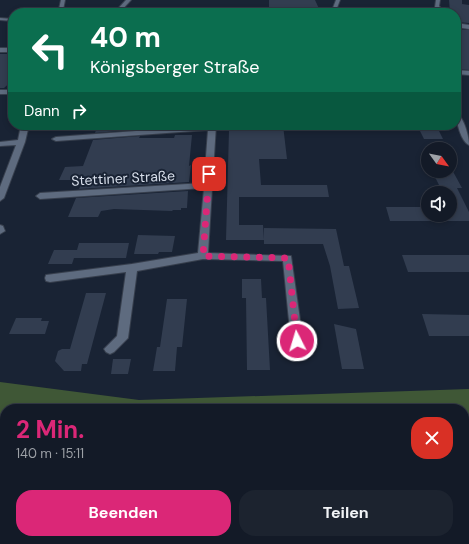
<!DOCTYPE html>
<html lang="de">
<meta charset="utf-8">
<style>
body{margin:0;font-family:"DM Sans",sans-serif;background:#1c232f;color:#f1f3f6;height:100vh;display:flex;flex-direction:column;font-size:15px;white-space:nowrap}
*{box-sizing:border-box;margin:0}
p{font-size:13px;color:#9da1a7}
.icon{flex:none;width:22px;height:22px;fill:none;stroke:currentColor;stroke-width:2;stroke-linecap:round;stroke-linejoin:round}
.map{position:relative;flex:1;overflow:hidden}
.sheet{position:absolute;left:0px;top:404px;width:469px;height:140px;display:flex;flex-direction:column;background:#131a27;border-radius:16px 16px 0 0;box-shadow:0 2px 6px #0003,0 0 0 1px #323844}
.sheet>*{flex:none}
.guide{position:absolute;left:8px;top:8px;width:453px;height:122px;border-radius:16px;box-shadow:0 2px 6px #0003,0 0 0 1px #323844;background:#0b6e4f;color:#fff;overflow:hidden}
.needle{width:26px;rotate:123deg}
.tools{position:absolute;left:421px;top:142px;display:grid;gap:8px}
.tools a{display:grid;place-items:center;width:36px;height:36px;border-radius:50%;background:#131a27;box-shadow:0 2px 6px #0003,0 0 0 1px #323844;font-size:20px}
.pin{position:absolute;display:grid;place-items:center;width:34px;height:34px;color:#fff;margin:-17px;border-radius:8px;box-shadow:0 2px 6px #0006}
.me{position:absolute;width:44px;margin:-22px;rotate:355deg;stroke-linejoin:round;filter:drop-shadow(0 0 3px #0008)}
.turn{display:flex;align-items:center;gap:14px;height:84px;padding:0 16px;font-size:18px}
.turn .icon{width:52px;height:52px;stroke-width:2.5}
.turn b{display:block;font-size:28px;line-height:34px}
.then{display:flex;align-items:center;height:38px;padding:0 16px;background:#0003;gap:8px;font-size:15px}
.round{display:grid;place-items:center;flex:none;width:42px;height:42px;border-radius:16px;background:#1c232f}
.overview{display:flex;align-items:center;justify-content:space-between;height:68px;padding:0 16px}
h1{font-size:24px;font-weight:700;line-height:30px;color:#db2777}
.primary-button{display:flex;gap:8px;margin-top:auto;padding:8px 16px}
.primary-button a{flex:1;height:46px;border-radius:16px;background:#db2777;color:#fff;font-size:16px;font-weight:700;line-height:46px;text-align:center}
.primary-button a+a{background:#1c232f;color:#f1f3f6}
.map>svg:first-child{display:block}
.forest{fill:#3f5736}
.building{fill:#323d50}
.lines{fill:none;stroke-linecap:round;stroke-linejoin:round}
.minor-casing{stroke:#373f4d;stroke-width:2}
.tertiary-casing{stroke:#373f4d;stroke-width:2}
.minor{fill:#5e6b7f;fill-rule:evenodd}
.tertiary{fill:#5e6b7f;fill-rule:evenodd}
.route{stroke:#db2777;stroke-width:7;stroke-dasharray:0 12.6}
.labels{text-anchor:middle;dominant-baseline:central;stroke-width:4;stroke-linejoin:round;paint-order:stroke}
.street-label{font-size:14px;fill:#d8dfeb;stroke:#192334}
</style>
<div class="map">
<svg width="469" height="544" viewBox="0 0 469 544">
<rect width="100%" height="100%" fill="#192334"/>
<path class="forest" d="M0 382 139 400 469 389V419H464V409H5V443H0Z"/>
<g class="building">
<path d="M269 0H315L321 13H269Z"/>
<path d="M449 0H462V4L469 5V23L456 22V13H450Z"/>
<path d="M456 29 469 30V70L459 69Z"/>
<path d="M0 54H13V80L4 88H0Z"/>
<path d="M98 125H143L142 129 95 133Z"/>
<path d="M239 125H283L287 159H259L261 185H327L329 197H239V225H263L264 240H226L229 130H239Z"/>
<path d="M417 125H436L443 139H424Z"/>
<path d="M175 135H192L189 166 191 165 189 182 79 189 82 183H79L80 180H59L65 167 83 166 93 140 140 136 139 138H174Z"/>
<path d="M450 166 462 188H457L469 212V221H390L386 207H428V215H450V193H443L432 171H450Z"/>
<path d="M188 191 187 208H181V210H173L172 211 114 209 101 211 98 217H68L76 198Z"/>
<path d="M264 228 336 229 344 266H349L359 308 338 309 330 266 323 244H264Z"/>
<path d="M138 235 175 236 172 252H159L158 254H134Z"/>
<path d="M79 243H129L126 258H74L72 264H48L54 250H77Z"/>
<path d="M402 255H469V272H408Z"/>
<path d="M242 279H261L262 298H266L270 370H247L246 298H242Z"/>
<path d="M86 293H106L87 364H82L81 371H64L55 361 58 351 62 349H70Z"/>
<path d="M167 299H187L182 347H177L175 371H153L157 347H160Z"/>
<path d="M422 314 469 315V336H429Z"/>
<path d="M16 318H42L41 321H49L45 334H9Z"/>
<path d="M334 324 356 329 364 369H342Z"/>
<path d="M113 359H131L128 374H111Z"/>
</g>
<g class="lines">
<defs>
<g id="minor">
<path d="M61 0H65L63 10 59 13H53L59 9Z"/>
<path d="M126 0H131L119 13H114Z"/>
<path d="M336 0H340L335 13H331Z"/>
<path d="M436 0H440L439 6 445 13H440L435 7Z"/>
<path d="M0 18 13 19V21L0 20Z"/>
<path d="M456 23 469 25V29L456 27Z"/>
<rect x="0" y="48" width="13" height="4"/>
<path d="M456 70 469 71V75L456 74Z"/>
<rect x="0" y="90" width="13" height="4"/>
<path d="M456 113C464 117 469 137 469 145 461 142 456 121 456 113Z"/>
<path d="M21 125H29L25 142 4 198 0 201V187L16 145 0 146V142L18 140Z"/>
<path d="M216 125 208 253 291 256 303 341 301 344 297 346 293 344 291 341 283 261 203 259 137 271 128 338 114 352 110 354 106 352 104 349 117 336 126 272 50 282 46 281 45 278 46 275 132 264 198 253 204 188 40 199 36 196 40 193 204 183 208 130 56 141 52 139 56 137Z"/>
<path d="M0 225 3 226 5 231 0 234Z"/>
<path d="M175 539H191L190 544H174Z"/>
</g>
<g id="tertiary">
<rect x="464" y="438" width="5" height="14"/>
<rect x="0" y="451" width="5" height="14"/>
</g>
</defs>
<use href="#minor" class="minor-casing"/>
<use href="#tertiary" class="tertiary-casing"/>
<use href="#minor" class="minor"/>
<use href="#tertiary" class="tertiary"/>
</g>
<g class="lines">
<path class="route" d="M209 174 203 256 288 258 297 341"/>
</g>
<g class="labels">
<g class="street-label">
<text transform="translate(123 178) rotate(-3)">Stettiner Straße</text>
</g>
</g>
</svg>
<div class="tools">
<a><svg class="needle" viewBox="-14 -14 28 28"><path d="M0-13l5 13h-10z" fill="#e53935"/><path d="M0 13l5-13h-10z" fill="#9da1a7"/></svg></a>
<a><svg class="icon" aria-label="sound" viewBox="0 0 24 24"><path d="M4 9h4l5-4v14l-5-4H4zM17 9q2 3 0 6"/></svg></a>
</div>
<div class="pin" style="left:209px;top:174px;background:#d93025"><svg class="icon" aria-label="arrive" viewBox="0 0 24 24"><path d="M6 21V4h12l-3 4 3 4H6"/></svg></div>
<svg class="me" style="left:297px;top:341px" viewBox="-20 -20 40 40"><circle r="17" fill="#db2777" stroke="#fff" stroke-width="3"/><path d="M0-11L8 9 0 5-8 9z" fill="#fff"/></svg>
<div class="guide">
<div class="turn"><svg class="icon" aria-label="left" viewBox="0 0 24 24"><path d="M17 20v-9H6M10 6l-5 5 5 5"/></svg><div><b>40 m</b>Königsberger Straße</div></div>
<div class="then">Dann<svg class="icon" aria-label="right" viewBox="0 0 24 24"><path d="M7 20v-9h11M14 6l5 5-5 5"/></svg></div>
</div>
<section class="sheet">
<div class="overview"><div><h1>2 Min.</h1><p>140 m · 15:11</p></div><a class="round" style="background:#d93025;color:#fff"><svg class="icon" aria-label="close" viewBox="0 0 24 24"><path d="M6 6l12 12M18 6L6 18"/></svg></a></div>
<div class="primary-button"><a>Beenden</a><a>Teilen</a></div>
</section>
</div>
